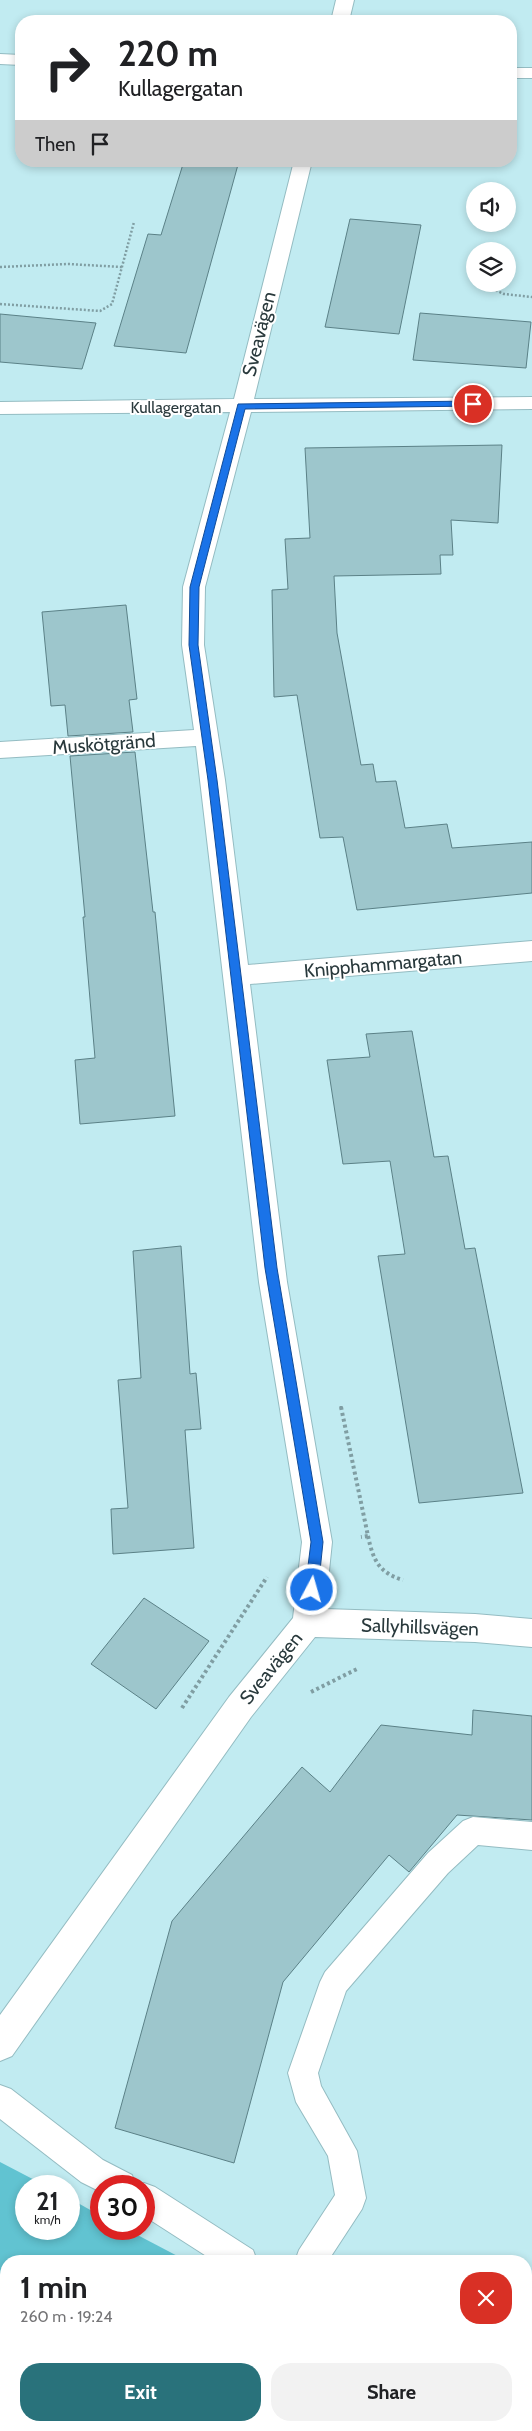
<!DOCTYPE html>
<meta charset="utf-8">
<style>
body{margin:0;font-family:Cabin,sans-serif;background:#f2f2f2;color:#202124;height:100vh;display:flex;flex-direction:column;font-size:19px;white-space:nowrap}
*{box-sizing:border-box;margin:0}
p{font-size:16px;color:#757577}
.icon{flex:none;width:28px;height:28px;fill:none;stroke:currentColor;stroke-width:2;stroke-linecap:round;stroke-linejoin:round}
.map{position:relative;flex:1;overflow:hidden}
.sheet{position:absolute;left:0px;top:2255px;width:532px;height:176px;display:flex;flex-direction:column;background:#fff;border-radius:20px 20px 0 0;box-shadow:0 2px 8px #0003}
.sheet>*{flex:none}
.guide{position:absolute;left:15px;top:15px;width:502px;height:152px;border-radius:20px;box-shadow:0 2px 8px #0003;background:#fff;color:#202124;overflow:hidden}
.tools{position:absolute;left:466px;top:182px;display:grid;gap:10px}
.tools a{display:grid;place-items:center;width:50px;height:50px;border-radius:50%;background:#fff;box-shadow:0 2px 8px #0003;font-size:25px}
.speed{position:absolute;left:15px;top:2175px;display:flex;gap:10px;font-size:25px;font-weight:700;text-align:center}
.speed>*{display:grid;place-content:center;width:65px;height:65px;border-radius:50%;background:#fff;box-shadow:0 2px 8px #0003;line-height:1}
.speed small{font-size:12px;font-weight:400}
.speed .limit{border:8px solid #d22;background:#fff;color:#111}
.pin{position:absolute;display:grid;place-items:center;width:42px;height:42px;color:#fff;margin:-21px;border:2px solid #fff;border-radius:50%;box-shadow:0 1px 5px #0007}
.me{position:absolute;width:55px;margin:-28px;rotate:6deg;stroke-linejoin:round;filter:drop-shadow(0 0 4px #0008)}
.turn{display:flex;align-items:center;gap:18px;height:105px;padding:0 20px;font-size:22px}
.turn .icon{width:65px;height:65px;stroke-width:2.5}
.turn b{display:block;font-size:35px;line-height:42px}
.then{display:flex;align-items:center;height:48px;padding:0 20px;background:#0003;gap:10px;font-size:19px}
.round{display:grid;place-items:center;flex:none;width:52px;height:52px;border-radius:20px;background:#f2f2f2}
.overview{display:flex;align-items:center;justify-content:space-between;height:85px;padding:0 20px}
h1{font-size:30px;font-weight:700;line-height:38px}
.action{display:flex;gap:10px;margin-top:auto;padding:10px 20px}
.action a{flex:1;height:58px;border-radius:20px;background:#29727b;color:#fff;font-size:20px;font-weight:700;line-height:58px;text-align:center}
.action a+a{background:#f2f2f2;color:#202124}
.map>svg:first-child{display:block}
.built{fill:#addfe6}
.green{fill:#61c3d1}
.water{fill:#42ddf0}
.building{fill:#9dc6cc;stroke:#5b8187}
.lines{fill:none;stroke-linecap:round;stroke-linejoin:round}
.lane-casing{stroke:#94bcc2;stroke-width:2}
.street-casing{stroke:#94bcc2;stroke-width:2}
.path-far2{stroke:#809ea3;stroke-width:2.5;stroke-dasharray:2 2;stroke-linecap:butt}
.path-far1{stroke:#809ea3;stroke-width:3;stroke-dasharray:2.5 2.5;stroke-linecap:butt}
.path{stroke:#809ea3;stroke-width:4;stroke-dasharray:3 3;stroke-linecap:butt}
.lane{fill:#fff;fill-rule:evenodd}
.street{fill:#fff;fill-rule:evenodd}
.route{fill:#1a73e8;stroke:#114b97}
.labels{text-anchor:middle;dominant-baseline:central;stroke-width:4;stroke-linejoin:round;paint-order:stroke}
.far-street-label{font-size:16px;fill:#29393c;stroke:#fff}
.street-label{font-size:19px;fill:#29393c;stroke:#fff}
</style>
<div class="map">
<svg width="532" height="2431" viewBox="0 0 532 2431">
<rect width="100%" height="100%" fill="#c1ebf1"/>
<path class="built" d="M449 2425H497L509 2431H446Z"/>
<path class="green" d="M0 2162 46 2186H26V2229H69V2198L101 2216V2229H126L187 2261H6V2425H449L446 2431H0Z"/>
<path class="water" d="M0 2324 6 2333V2425H75L79 2431H0Z"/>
<g class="building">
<path d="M184 161H239L186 353 114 346 148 234 161 235Z"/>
<path d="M350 219 421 225 399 334 325 327Z"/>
<path d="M420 313 531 322 526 368 413 360Z"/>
<path d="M0 314 96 323 82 369 0 362Z"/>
<path d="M502 445 498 523 451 520 453 555H440L441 574 334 576 337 633 361 765 373 764 376 782 396 781 405 828 447 824 452 848 532 842V893L357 910 343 837 320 838 297 695 274 697 272 590 288 589 285 539 310 538 305 448Z"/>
<path d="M126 605 137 699 129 700 133 732 68 736 65 705 51 706 42 612Z"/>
<path d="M135 752 153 912H155L175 1116 80 1124 75 1060 95 1058 83 917H85L70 756Z"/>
<path d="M412 1031 434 1157 448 1156 465 1249 475 1248 523 1493 419 1503 378 1256 405 1254 390 1161 343 1164 327 1060 370 1057 366 1034Z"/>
<path d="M181 1246 190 1374 196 1373 201 1429 185 1430 194 1548 113 1554 111 1509 128 1508 118 1380 141 1378 133 1251Z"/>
<path d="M144 1598 209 1641 156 1709 91 1664Z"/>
<path d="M473 1710 532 1716V1820L457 1815 409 1872 389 1855 283 1982 234 2163 115 2128 172 1921 302 1767 330 1792 381 1725 472 1735Z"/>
</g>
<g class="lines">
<defs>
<g id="lane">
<path d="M473 1817 532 1822V1850L478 1845 448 1873 346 1991 318 2073 321 2086 357 2151 366 2198 362 2209 328 2261H295L299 2250 335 2195 328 2156 296 2102 288 2073 320 1982 325 1972 428 1853 463 1821Z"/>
<path d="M0 2085 11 2089 103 2160 132 2175 136 2186 144 2183 155 2187 253 2250 257 2261H214L144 2216V2186H101V2192L81 2182 0 2119Z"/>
<path d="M532 2312V2344L526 2347V2315Z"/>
</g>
<g id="street">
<path d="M336 0H354L349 21H331Z"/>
<path d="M0 54 21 55V65L0 64Z"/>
<rect x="511" y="68" width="21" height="10"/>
<path d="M294 161H312L254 399 532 397V409L251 412 205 587 204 645 225 780 248 965 532 941V961L250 984 287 1282 332 1542 325 1609 475 1614 532 1619V1647L475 1642 315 1637 251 1717 12 2056 0 2061V2015L229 1697 293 1618 302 1542 259 1282 196 746 0 758V742L194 730 182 645 183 587 230 412 0 414V402L234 399Z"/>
</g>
</defs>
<use href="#lane" class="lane-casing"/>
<use href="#street" class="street-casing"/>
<g class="path-far2">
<path d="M0 267 68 264 122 267"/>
<path d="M481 284 504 294 532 297"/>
<path d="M0 304 100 311 112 304 134 222"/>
</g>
<path class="path-far1" d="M341 1406V1408"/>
<g class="path">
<path d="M341 1407 368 1536 361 1537"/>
<path d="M368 1536C373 1560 379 1573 403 1580"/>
<path d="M311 1692 357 1669"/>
<path d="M182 1708 267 1577"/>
<path d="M526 2397 532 2400"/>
</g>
<use href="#lane" class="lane"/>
<use href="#street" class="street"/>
</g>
<path class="route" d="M473 401 477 404 476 406 245 409 199 587 198 645 217 780 277 1268 323 1542 318 1590 316 1594 312 1596 307 1594 305 1590 311 1542 265 1268 208 780 189 645 190 587 238 404Z"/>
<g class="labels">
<g class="far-street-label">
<text x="176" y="407">Kullagergatan</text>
</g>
<g class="street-label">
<text transform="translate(259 334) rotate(-76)">Sveavägen</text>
<text transform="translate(104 744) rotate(-4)">Muskötgränd</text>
<text transform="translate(383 964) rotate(-5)">Knipphammargatan</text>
<text transform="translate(420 1627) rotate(2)">Sallyhillsvägen</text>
<text transform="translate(271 1668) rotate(-51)">Sveavägen</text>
</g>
</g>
</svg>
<div class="tools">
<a><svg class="icon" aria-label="sound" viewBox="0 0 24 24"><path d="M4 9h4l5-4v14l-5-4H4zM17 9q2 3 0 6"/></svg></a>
<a><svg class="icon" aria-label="layers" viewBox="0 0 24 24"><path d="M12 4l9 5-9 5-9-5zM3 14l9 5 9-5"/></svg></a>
</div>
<div class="speed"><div>21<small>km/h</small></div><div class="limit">30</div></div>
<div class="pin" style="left:473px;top:404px;background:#d93025"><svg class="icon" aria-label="arrive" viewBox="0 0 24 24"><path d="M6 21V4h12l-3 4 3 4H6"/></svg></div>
<svg class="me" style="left:312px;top:1590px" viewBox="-20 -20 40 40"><circle r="17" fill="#1a73e8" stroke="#fff" stroke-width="3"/><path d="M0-11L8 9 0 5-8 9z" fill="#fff"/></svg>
<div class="guide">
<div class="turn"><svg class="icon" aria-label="right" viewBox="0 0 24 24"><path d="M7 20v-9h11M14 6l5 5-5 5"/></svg><div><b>220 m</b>Kullagergatan</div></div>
<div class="then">Then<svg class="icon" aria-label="arrive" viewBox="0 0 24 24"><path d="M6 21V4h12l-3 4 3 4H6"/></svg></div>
</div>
<section class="sheet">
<div class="overview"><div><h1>1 min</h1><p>260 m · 19:24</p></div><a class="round" style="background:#d93025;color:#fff"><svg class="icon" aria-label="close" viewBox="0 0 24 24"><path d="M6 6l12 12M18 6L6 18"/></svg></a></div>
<div class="action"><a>Exit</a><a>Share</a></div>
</section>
</div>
